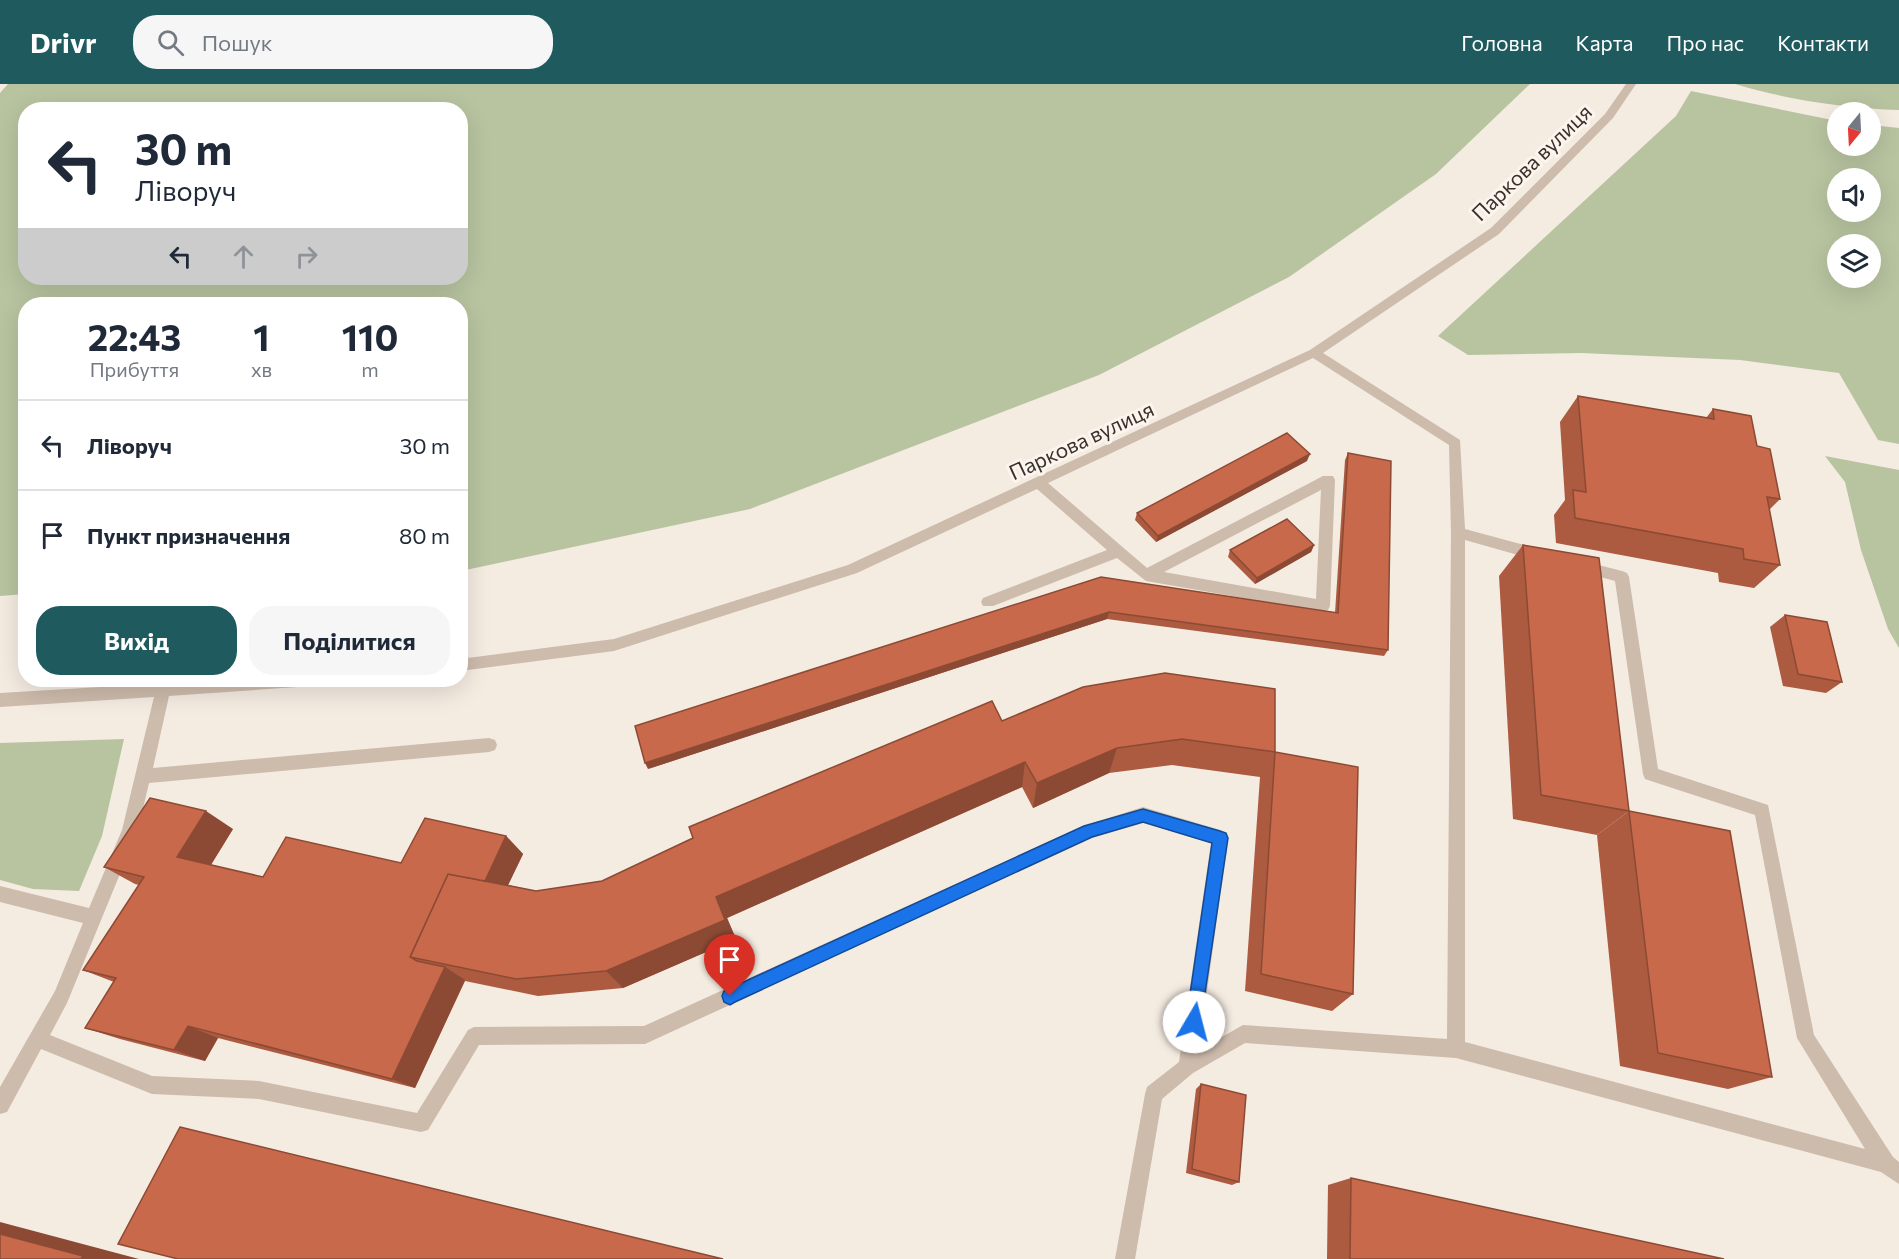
<!DOCTYPE html>
<html lang="uk">
<meta charset="utf-8">
<style>
body{margin:0;font-family:Commissioner,sans-serif;background:#f6f6f7;color:#1f2937;height:100vh;display:flex;flex-direction:column;font-size:22px;white-space:nowrap}
*{box-sizing:border-box;margin:0}
p{font-size:20px;color:#747a83}
.icon{flex:none;width:33px;height:33px;fill:none;stroke:currentColor;stroke-width:2;stroke-linecap:round;stroke-linejoin:round}
.map{position:relative;flex:1;overflow:hidden}
.panel{position:absolute;left:18px;top:213px;width:450px;height:390px;display:flex;flex-direction:column;background:#fff;border-radius:24px;box-shadow:0 6px 24px #0002}
.panel>*{flex:none}
.banner{position:absolute;left:18px;top:18px;width:450px;height:183px;border-radius:24px;box-shadow:0 6px 24px #0002;background:#fff;color:#1f2937;overflow:hidden}
.needle{width:39px;rotate:198deg}
.fabs{position:absolute;left:1827px;top:18px;display:grid;gap:12px}
.fabs a{display:grid;place-items:center;width:54px;height:54px;border-radius:50%;background:#fff;box-shadow:0 6px 24px #0002;font-size:30px}
.pin{position:absolute;display:grid;place-items:center;width:51px;height:51px;color:#fff;margin:-62px -26px;border-radius:50% 50% 50% 0;rotate:-45deg;box-shadow:0 0 6px #0007}
.pin .icon{rotate:45deg}
.me{position:absolute;width:66px;margin:-33px;rotate:8deg;stroke-linejoin:round;filter:drop-shadow(0 0 4px #0008)}
.turn{display:flex;align-items:center;gap:21px;height:126px;padding:0 18px;font-size:27px}
.turn .icon{width:78px;height:78px;stroke-width:2.5}
.turn b{display:block;font-size:42px;line-height:51px}
.lanes{display:flex;align-items:center;height:57px;padding:0 18px;background:#0003;justify-content:center;gap:30px;direction:ltr}
.lanes .off{opacity:.35}
.eta{display:flex;justify-content:space-evenly;align-items:center;height:102px;text-align:center}
.eta b{font-size:36px;font-weight:700;line-height:42px}
.primary-button{display:flex;gap:12px;margin-top:auto;padding:12px 18px}
.primary-button a{flex:1;height:69px;border-radius:24px;background:#1f5a5e;color:#fff;font-size:24px;font-weight:700;line-height:69px;text-align:center}
.primary-button a+a{background:#f6f6f7;color:#1f2937}
ul{padding:0;list-style:none}
li{display:flex;align-items:center;gap:18px;height:90px;padding:0 18px;border-top:2px solid #e0e1e3}
li div{flex:1}
li b{display:block;font-size:22px}
li em{font-style:normal}
header{display:flex;align-items:center;gap:36px;box-sizing:border-box;height:84px;padding:0 30px;background:#1f5a5e;color:#fff}
header strong{font-size:28px}
nav{display:flex;gap:33px;margin-inline-start:auto;font-size:21px}
.search{width:420px;height:54px;background:#f6f6f7;display:flex;align-items:center;gap:15px;box-sizing:border-box;padding:0 21px;border-radius:24px;color:#747a83;font-size:22px}
.map>svg:first-child{display:block}
.green{fill:#b8c4a0;fill-rule:evenodd}
.lines{fill:none;stroke-linecap:round;stroke-linejoin:round}
.minor{fill:#cdbbac;fill-rule:evenodd}
.wall{fill:#ac5a40}
.shaded-wall{fill:#8c4a34}
.building{fill:#c8694b;stroke:#8c4a34;stroke-width:1.5}
.route{fill:#1a73e8;stroke:#114b97;stroke-width:1.5}
.labels{text-anchor:middle;dominant-baseline:central;stroke-width:6;stroke-linejoin:round;paint-order:stroke}
.street-label{font-size:21px;fill:#3b302b;stroke:#fbf5ee}
</style>
<header>
<strong>Drivr</strong>
<div class="search"><svg class="icon" aria-label="search" viewBox="0 0 24 24"><circle cx="10" cy="10" r="6"/><path d="M15 15l6 6"/></svg>Пошук</div>
<nav><a>Головна</a><a>Карта</a><a>Про нас</a><a>Контакти</a></nav>
</header>
<div class="map">
<svg width="1899" height="1175" viewBox="0 0 1899 1175">
<rect width="100%" height="100%" fill="#f4ebe1"/>
<g class="green">
<path d="M8 0H1530L1436 90 1289 193 1099 291 750 425 461 487 460 220H26L25 510 0 512V9ZM26 26H460V194H26Z"/>
<path d="M1735 0H1899V26C1843 24 1788 16 1735 0Z"/>
<path d="M1691 7 1837 37 1838 62H1870L1871 41 1899 44V360L1878 356 1839 289 1740 276 1581 269 1468 271 1438 252 1676 32ZM1838 94H1870V128H1838ZM1870 160V194H1838V160Z"/>
<path d="M1825 372 1899 386V564L1888 545 1861 466 1845 398Z"/>
<path d="M124 655 102 752 79 807 33 805 0 796V659Z"/>
</g>
<g class="lines">
<path class="minor" d="M1626 0H1636L1613 34 1499 150 1323 269 1460 356 1465 445 1539 465 1544 467 1546 471 1544 475 1539 477 1465 456V958L1865 1065 1797 954 1755 731 1651 697 1645 695 1643 690 1615 497 1578 487 1576 483 1578 479 1583 477 1622 487 1627 489 1629 493 1658 685 1768 721 1814 951 1893 1073 1899 1078V1100L1881 1088 1456 974 1245 959 1193 989 1162 1015 1135 1175H1115L1145 1010 1147 1003 1179 978 1211 759 1143 739 1092 754 645 960 479 961 428 1046 421 1048 259 1015 152 1010 41 965 7 1028 0 1030V1003L55 907 83 839 0 818V802L89 824 122 746 154 613 0 623V609L218 596H320L317 601 312 602 169 612 153 684 489 654 495 656 497 661 495 666 489 668 149 699 138 746 67 919 50 951 152 992 259 997 417 1029 468 946 474 943 644 942 1083 742 1143 723 1220 746 1226 749 1228 754 1199 966 1243 941 1447 955 1451 449 1449 361 1313 274 1048 399 1147 484 1323 392H1333L1335 396 1330 522 1328 526 1323 528 1146 497 1117 474 993 522H983L981 518 983 514 1107 466 1037 405 857 489 614 567 460 587V575L614 555 848 481 1310 266 1491 144 1605 30ZM1321 406 1316 515 1164 488Z"/>
</g>
<g class="wall">
<path d="M1578 312 1706 334 1713 325 1757 362 1780 415 1769 426 1780 481 1754 504 1719 498 1718 489 1556 459 1554 431 1565 416 1560 338Z"/>
<path d="M1348 369 1388 566 1384 572 1107 535 648 685 1101 493 1335 529 1345 376Z"/>
<path d="M1307 377 1156 458 1135 436 1137 429Z"/>
<path d="M1314 461 1311 468 1255 500 1228 473 1230 466Z"/>
<path d="M1523 461 1629 727 1597 751 1513 735 1499 492Z"/>
<path d="M1785 531 1842 598 1826 609 1783 602 1770 543Z"/>
<path d="M1083 603 1275 668 1353 910 1332 927 1245 907 1260 693 1172 681 1109 689 1033 724 1022 703 727 834 736 855 623 904 538 912 465 897 415 1004 218 954 205 977 120 955 85 944 114 898 83 886 139 801 135 800 104 783 233 745 211 781 263 793 401 779 506 752 523 770 508 801 536 807 602 797 1002 637Z"/>
<path d="M1629 727 1772 993 1728 1005 1620 982 1597 751Z"/>
<path d="M1201 1000 1239 1098 1232 1101 1186 1089 1196 1005Z"/>
<path d="M1351 1094 1724 1175H1327L1328 1101Z"/>
</g>
<g class="shaded-wall">
<path d="M1310 370 1307 377 1156 458 1158 452Z"/>
<path d="M1314 461 1311 468 1255 500 1257 494Z"/>
<path d="M1109 528 1107 535 648 685 645 679Z"/>
<path d="M1117 664 1109 689 1033 724 1037 699Z"/>
<path d="M1025 678 1022 703 727 834 736 855 623 904 606 887 716 813Z"/>
<path d="M206 727 233 745 205 790 177 773Z"/>
<path d="M506 752 523 770 501 816 484 800Z"/>
<path d="M445 883 465 896 415 1004 392 995Z"/>
<path d="M188 942 218 954 205 977 174 966Z"/>
<path d="M0 1138 139 1175H81L0 1150Z"/>
</g>
<g class="building">
<path d="M1578 312 1714 335 1713 325 1751 332 1757 362 1770 365 1780 415 1767 413 1780 481 1744 475 1743 465 1575 434 1573 406 1586 408Z"/>
<path d="M1287 349 1310 370 1158 452 1137 429Z"/>
<path d="M1348 369 1391 377 1388 566 1109 528 645 679 635 642 1101 493 1338 529Z"/>
<path d="M1287 435 1314 461 1257 494 1230 466Z"/>
<path d="M1523 461 1599 474 1629 727 1541 711Z"/>
<path d="M1785 531 1827 538 1842 598 1798 590Z"/>
<path d="M1165 589 1275 605V668L1182 655 1117 664 1037 699 1025 678 716 813 725 836 606 887 516 895 410 873 448 790 536 807 602 797 693 754 689 743 992 617 1002 637 1083 603Z"/>
<path d="M1275 668 1358 683 1353 910 1261 890Z"/>
<path d="M150 714 206 727 177 773 263 793 286 753 401 779 425 734 506 752 485 797 448 790 410 873 417 877 445 883 392 995 188 942 174 966 85 944 116 894 83 886 144 793 104 783Z"/>
<path d="M1629 727 1730 747 1772 993 1658 969Z"/>
<path d="M1201 1000 1246 1011 1239 1098 1192 1085Z"/>
<path d="M180 1043 723 1175H178L118 1160Z"/>
<path d="M1351 1094 1724 1175H1350Z"/>
<path d="M0 1150 83 1172 81 1175H0Z"/>
</g>
<path class="route" d="M1143 725 1220 747 1226 749 1228 754 1200 943 1194 946 1188 943 1186 938 1212 759 1143 738 1092 753 735 918 730 921 724 918 722 912 724 907 1084 742Z"/>
<g class="labels">
<g class="street-label">
<text transform="translate(1531 78) rotate(-44)">Паркова вулиця</text>
<text transform="translate(1081 356) rotate(-25)">Паркова вулиця</text>
</g>
</g>
</svg>
<div class="fabs">
<a><svg class="needle" viewBox="-14 -14 28 28"><path d="M0-13l5 13h-10z" fill="#e53935"/><path d="M0 13l5-13h-10z" fill="#747a83"/></svg></a>
<a><svg class="icon" aria-label="sound" viewBox="0 0 24 24"><path d="M4 9h4l5-4v14l-5-4H4zM17 9q2 3 0 6"/></svg></a>
<a><svg class="icon" aria-label="layers" viewBox="0 0 24 24"><path d="M12 4l9 5-9 5-9-5zM3 14l9 5 9-5"/></svg></a>
</div>
<div class="pin" style="left:730px;top:912px;background:#d93025"><svg class="icon" aria-label="arrive" viewBox="0 0 24 24"><path d="M6 21V4h12l-3 4 3 4H6"/></svg></div>
<svg class="me" style="left:1194px;top:938px" viewBox="-20 -20 40 40"><circle r="19" fill="#fff"/><path d="M0-13L10 11 0 6-10 11z" fill="#1a73e8"/></svg>
<div class="banner">
<div class="turn"><svg class="icon" aria-label="left" viewBox="0 0 24 24"><path d="M17 20v-9H6M10 6l-5 5 5 5"/></svg><div><b>30 m</b>Ліворуч</div></div>
<div class="lanes"><svg class="icon" aria-label="left" viewBox="0 0 24 24"><path d="M17 20v-9H6M10 6l-5 5 5 5"/></svg><svg class="icon off" aria-label="ahead" viewBox="0 0 24 24"><path d="M12 20V5M6 11l6-6 6 6"/></svg><svg class="icon off" aria-label="right" viewBox="0 0 24 24"><path d="M7 20v-9h11M14 6l5 5-5 5"/></svg></div>
</div>
<section class="panel">
<div class="eta">
<div><b>22:43</b><p>Прибуття</p></div>
<div><b>1</b><p>хв</p></div>
<div><b>110</b><p>m</p></div>
</div>
<ul>
<li><svg class="icon" aria-label="left" viewBox="0 0 24 24"><path d="M17 20v-9H6M10 6l-5 5 5 5"/></svg><div><b>Ліворуч</b></div><em>30 m</em></li>
<li><svg class="icon" aria-label="arrive" viewBox="0 0 24 24"><path d="M6 21V4h12l-3 4 3 4H6"/></svg><div><b>Пункт призначення</b></div><em>80 m</em></li>
</ul>
<div class="primary-button"><a>Вихід</a><a>Поділитися</a></div>
</section>
</div>
